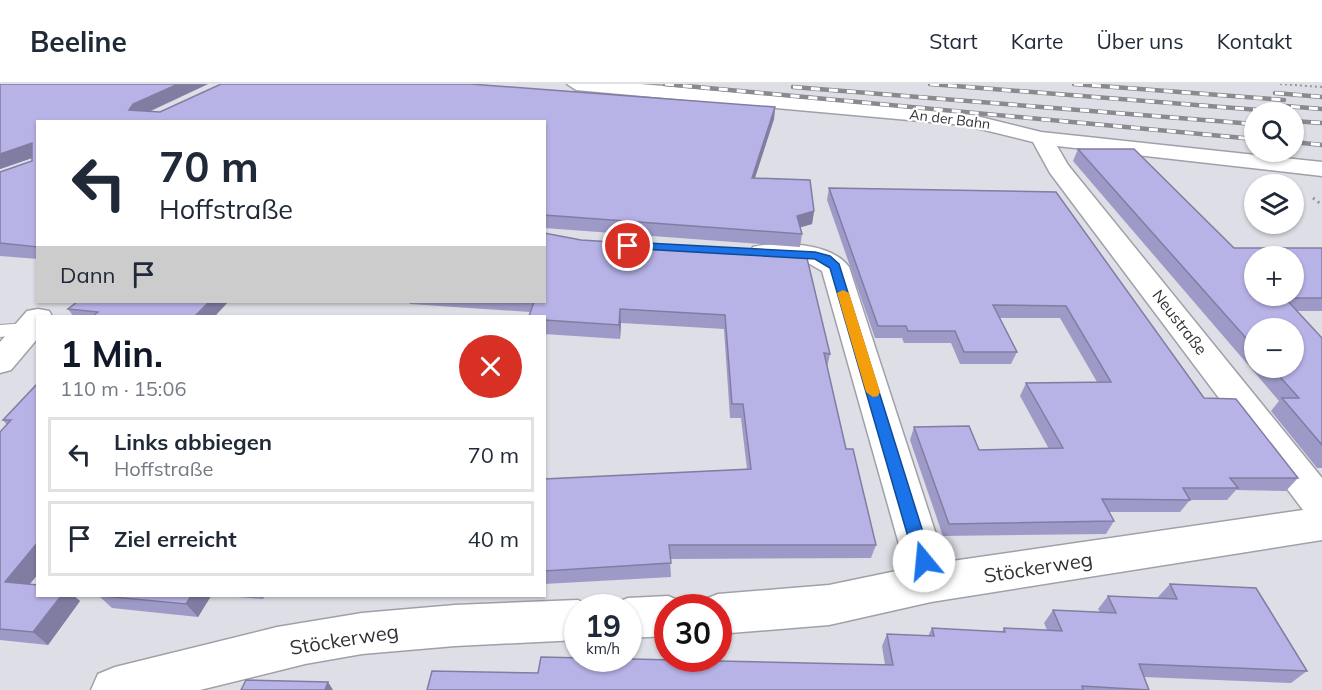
<!DOCTYPE html>
<html lang="de">
<meta charset="utf-8">
<style>
body{margin:0;font-family:Mulish,sans-serif;background:#f6f6f7;color:#1f2937;height:100vh;display:flex;flex-direction:column;font-size:22px;white-space:nowrap}
*{box-sizing:border-box;margin:0}
p{font-size:20px;color:#747a83}
.icon{flex:none;width:33px;height:33px;fill:none;stroke:currentColor;stroke-width:2;stroke-linecap:round;stroke-linejoin:round}
.map{position:relative;flex:1;overflow:hidden}
.side{position:absolute;left:36px;top:231px;width:510px;height:282px;display:flex;flex-direction:column;background:#fff;border-radius:0px;box-shadow:0 2px 4px #0004}
.side>*{flex:none}
.top-card{position:absolute;left:36px;top:36px;width:510px;height:183px;border-radius:0px;box-shadow:0 2px 4px #0004;background:#fff;color:#1f2937;overflow:hidden}
.fabs{position:absolute;left:1244px;top:18px;display:grid;gap:12px}
.fabs a{display:grid;place-items:center;width:60px;height:60px;border-radius:50%;background:#fff;box-shadow:0 2px 4px #0004;font-size:30px}
.speed{position:absolute;left:564px;top:510px;display:flex;gap:12px;font-size:30px;font-weight:700;text-align:center}
.speed>*{display:grid;place-content:center;width:78px;height:78px;border-radius:50%;background:#fff;box-shadow:0 2px 4px #0004;line-height:1}
.speed small{font-size:15px;font-weight:400}
.speed .limit{border:9px solid #d22;background:#fff;color:#111}
.pin{position:absolute;display:grid;place-items:center;width:51px;height:51px;color:#fff;margin:-26px;border:3px solid #fff;border-radius:50%;box-shadow:0 2px 6px #0007}
.me{position:absolute;width:66px;margin:-33px;rotate:343deg;stroke-linejoin:round;filter:drop-shadow(0 0 4px #0008)}
.turn{display:flex;align-items:center;gap:21px;height:126px;padding:0 24px;font-size:27px}
.turn .icon{width:78px;height:78px;stroke-width:2.5}
.turn b{display:block;font-size:42px;line-height:51px}
.then{display:flex;align-items:center;height:57px;padding:0 24px;background:#0003;gap:12px;font-size:22px}
.round{display:grid;place-items:center;flex:none;width:63px;height:63px;border-radius:32px;background:#f6f6f7}
.head{display:flex;align-items:center;justify-content:space-between;height:102px;padding:0 24px}
h1{font-size:36px;font-weight:700;line-height:45px;color:#111827}
ul{padding:0;list-style:none}
li{display:flex;align-items:center;gap:18px;height:75px;margin:0 12px 9px;padding:0 12px;border:3px solid #e0e1e3;border-radius:0px}
li div{flex:1}
li b{display:block;font-size:22px}
li em{font-style:normal}
header{display:flex;align-items:center;gap:36px;box-sizing:border-box;height:84px;padding:0 30px;background:#fff;border-bottom:2px solid #e0e1e3}
header strong{font-size:28px}
nav{display:flex;gap:33px;margin-inline-start:auto;font-size:21px}
.map>svg:first-child{display:block}
.lines{fill:none;stroke-linecap:round;stroke-linejoin:round}
.service-casing{stroke:#a0a0a8;stroke-width:2}
.minor-casing{stroke:#a0a0a8;stroke-width:3}
.path-far1{stroke:#96969c;stroke-width:2;stroke-dasharray:2 3;stroke-linecap:butt}
.path{stroke:#96969c;stroke-width:3;stroke-dasharray:2 4;stroke-linecap:butt}
.service{fill:#fff;fill-rule:evenodd}
.minor{fill:#fff;fill-rule:evenodd}
.rail-casing{stroke:#8a898f;stroke-width:4.5}
.rail{stroke:#fff;stroke-width:3;stroke-dasharray:9;stroke-linecap:butt}
.wall{fill:#9e9ac7;fill-rule:evenodd}
.shaded-wall{fill:#817da2}
.building{fill:#b8b3e7;stroke:#817da2;stroke-width:1.5;fill-rule:evenodd}
.route{fill:#1a73e8;stroke:#114b97;stroke-width:1.5}
.slow{fill:#f59e0b}
.labels{text-anchor:middle;dominant-baseline:central;stroke-width:4.5;stroke-linejoin:round;paint-order:stroke}
.far-street-label{font-size:14px;fill:#323135;stroke:#fff}
.street-label{font-size:16px;fill:#323135;stroke:#fff}
.near-street-label{font-size:20px;fill:#323135;stroke:#fff}
</style>
<header>
<strong>Beeline</strong>
<nav><a>Start</a><a>Karte</a><a>Über uns</a><a>Kontakt</a></nav>
</header>
<div class="map">
<svg width="1322" height="606" viewBox="0 0 1322 606">
<rect width="100%" height="100%" fill="#dedee6"/>
<g class="lines">
<defs>
<path id="service" d="M27 239 33 241 36 245 33 249 0 253V241Z"/>
<g id="minor">
<path d="M567 0H640L964 29 1041 48 1322 78V92L1057 62 1068 81 1322 394V456L931 518 829 541 718 550V524H699L703 516 718 510 829 501 906 485 822 187 808 179 753 175 749 169 753 163C779 157 831 158 849 183L945 478 1303 426 1050 89 1033 58 964 41 576 6Z"/>
<path d="M38 225 49 227 52 232H38V254L11 286 0 289V258L27 227Z"/>
<path d="M668 512 683 518 686 524H668V552L628 554V524H611L613 520 628 514Z"/>
<path d="M578 516 594 524H578V556L455 562 362 570 305 580 200 606H91L98 590 115 583 277 543 362 529 455 521Z"/>
</g>
</defs>
<use href="#service" class="service-casing"/>
<use href="#minor" class="minor-casing"/>
<path class="path-far1" d="M1280 0 1322 3"/>
<path class="path" d="M1313 114 1322 121"/>
<use href="#service" class="service"/>
<use href="#minor" class="minor"/>
<defs>
<g id="rail">
<path d="M665 0 1254 55"/>
<path d="M930 0 1284 28"/>
<path d="M1074 0 1284 16"/>
<path d="M793 3 1254 40"/>
<path d="M1275 9 1322 13"/>
<path d="M1273 21 1322 25"/>
<path d="M1293 37 1322 39"/>
<path d="M1293 58 1322 61"/>
</g>
</defs>
<use href="#rail" class="rail-casing"/>
<use href="#rail" class="rail"/>
</g>
<g class="wall">
<path d="M0 0H208L149 28H160L221 0H470L775 23 774 35 755 94 810 96 814 127 812 140 800 143 802 150 800 163 544 144V38H38V175L0 172V88L32 77V74L0 85Z"/>
<path d="M1078 65 1234 164H1322V227H1297L1322 254V384H1317L1271 327 1279 317 1073 77ZM1254 244 1293 284H1254Z"/>
<path d="M829 104 1056 108 1204 314 1298 394 1286 407 1236 406 1227 416H1190L1180 428H1109L1114 437 1106 450 943 452 910 356 914 343 979 366 1049 365 1020 312 1026 299 1097 298 1060 234H999L1017 268 1011 280H960L951 259H904L902 254H875L827 116Z"/>
<path d="M544 149 830 270 827 284 846 365 876 461 871 474 670 475 671 493 544 500V395L747 385 741 334H730L724 245 621 239 620 255 544 250V232L530 228 410 220 409 218H544Z"/>
<path d="M77 218H228L215 232H73L68 225Z"/>
<path d="M38 299V490L29 501 38 512H74L80 517 48 561 0 556V348L7 341 3 336Z"/>
<path d="M1170 500 1307 587 1291 599 1144 593 1149 606H427L538 589 885 581 882 562 887 550 928 552 932 544 1002 548 1004 544 1047 546 1044 539 1053 526 1100 528 1098 525 1108 512 1158 514V513Z"/>
<path d="M99 512H211L198 533 112 524Z"/>
<path d="M226 512H265L263 515Z"/>
</g>
<g class="shaded-wall">
<path d="M178 0H208L139 32 129 26 133 20Z"/>
<path d="M775 23 774 35 751 106 752 94Z"/>
<path d="M32 59 38 72 0 85V70Z"/>
<path d="M814 127 812 140 795 145 797 132Z"/>
<path d="M209 218H228L215 232H195Z"/>
<path d="M620 225 621 239 620 255 619 241Z"/>
<path d="M38 458V490L20 512 5 498Z"/>
<path d="M61 512H74L80 517 48 561 33 548Z"/>
<path d="M191 512H211L198 533 186 520Z"/>
<path d="M328 598 333 606H325Z"/>
</g>
<g class="building">
<path d="M0 0H178L133 20 129 26 160 28 221 0H470L775 23 752 94 810 96 814 127 797 132 802 150 544 131V38H38V163L0 159V88L32 77V59L0 70Z"/>
<path d="M1078 65H1134L1234 164H1322V214H1285L1322 254V361L1282 314H1299L1272 284H1293V244H1254V263ZM1254 172H1293V212H1254Z"/>
<path d="M829 104 1056 108 1204 314 1236 315 1298 394H1230L1238 404H1183L1190 416 1102 415 1114 437 949 440 914 343 969 342 979 366 1063 364 1026 299 1111 298 1066 222 993 221 1017 268H964L955 247H908L906 242H878Z"/>
<path d="M544 149 581 156 806 170 830 270 824 269 846 365H853L876 461H669L671 479 544 487V395L751 385 743 320H732L725 231 620 225 619 241 544 236V232H529L534 218H544Z"/>
<path d="M77 218H209L195 232H93L98 228 68 225Z"/>
<path d="M38 299V458L5 498 38 501V512H61L33 548 0 545V348L11 336H3Z"/>
<path d="M1170 500 1256 504 1307 587 1139 580 1149 606 1082 602 1083 606H427L432 587 538 589 541 573 893 581 887 550 934 552 932 544 1005 548 1004 544 1062 547 1053 526 1116 529 1108 512 1177 515Z"/>
<path d="M103 512H191L186 520Z"/>
<path d="M246 596 328 598 325 606H241Z"/>
</g>
<path class="route" d="M628 158 815 168 830 172 839 180 932 477 930 482 924 484 918 482 915 477 830 184 815 175 624 164V159Z"/>
<path class="slow" d="M843 206 849 209 880 308 878 312 873 313 866 308 837 209Z"/>
<g class="labels">
<g class="far-street-label">
<text transform="translate(950 35) rotate(7)">An der Bahn</text>
</g>
<g class="street-label">
<text transform="translate(1180 238) rotate(52)">Neustraße</text>
</g>
<g class="near-street-label">
<text transform="translate(1038 483) rotate(-9)">Stöckerweg</text>
<text transform="translate(344 555) rotate(-9)">Stöckerweg</text>
</g>
</g>
</svg>
<div class="fabs">
<a><svg class="icon" aria-label="search" viewBox="0 0 24 24"><circle cx="10" cy="10" r="6"/><path d="M15 15l6 6"/></svg></a>
<a><svg class="icon" aria-label="layers" viewBox="0 0 24 24"><path d="M12 4l9 5-9 5-9-5zM3 14l9 5 9-5"/></svg></a>
<a>+</a>
<a>−</a>
</div>
<div class="speed"><div>19<small>km/h</small></div><div class="limit">30</div></div>
<div class="pin" style="left:628px;top:162px;background:#d93025"><svg class="icon" aria-label="arrive" viewBox="0 0 24 24"><path d="M6 21V4h12l-3 4 3 4H6"/></svg></div>
<svg class="me" style="left:924px;top:477px" viewBox="-20 -20 40 40"><circle r="19" fill="#fff"/><path d="M0-13L10 11 0 6-10 11z" fill="#1a73e8"/></svg>
<div class="top-card">
<div class="turn"><svg class="icon" aria-label="left" viewBox="0 0 24 24"><path d="M17 20v-9H6M10 6l-5 5 5 5"/></svg><div><b>70 m</b>Hoffstraße</div></div>
<div class="then">Dann<svg class="icon" aria-label="arrive" viewBox="0 0 24 24"><path d="M6 21V4h12l-3 4 3 4H6"/></svg></div>
</div>
<section class="side">
<div class="head"><div><h1>1 Min.</h1><p>110 m · 15:06</p></div><a class="round" style="background:#d93025;color:#fff"><svg class="icon" aria-label="close" viewBox="0 0 24 24"><path d="M6 6l12 12M18 6L6 18"/></svg></a></div>
<ul>
<li><svg class="icon" aria-label="left" viewBox="0 0 24 24"><path d="M17 20v-9H6M10 6l-5 5 5 5"/></svg><div><b>Links abbiegen</b><p>Hoffstraße</p></div><em>70 m</em></li>
<li><svg class="icon" aria-label="arrive" viewBox="0 0 24 24"><path d="M6 21V4h12l-3 4 3 4H6"/></svg><div><b>Ziel erreicht</b></div><em>40 m</em></li>
</ul>
</section>
</div>
